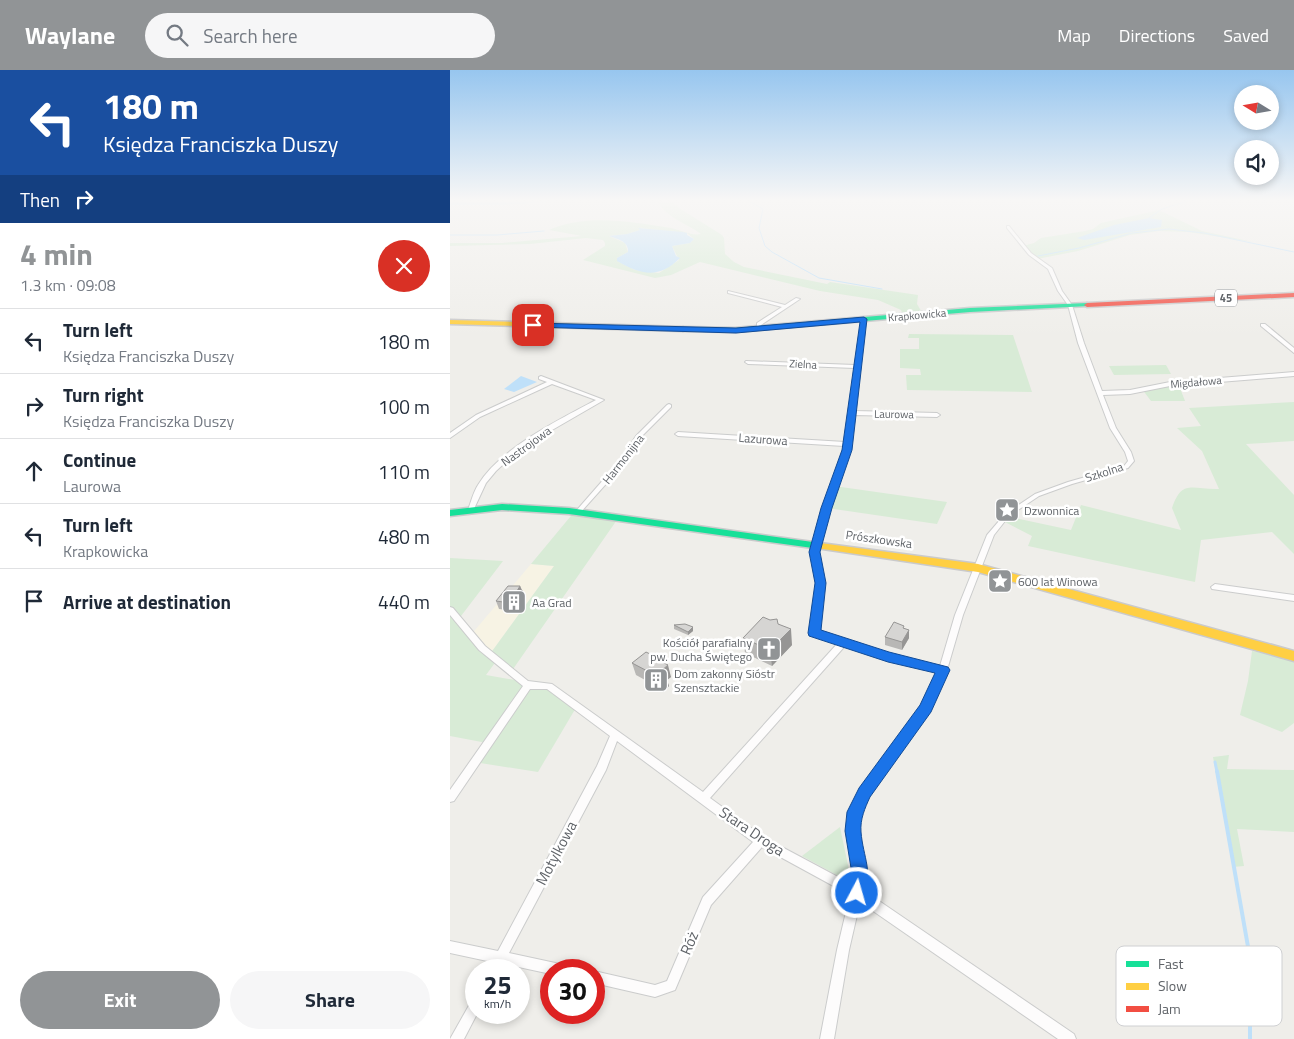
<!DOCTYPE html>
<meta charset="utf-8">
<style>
body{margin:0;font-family:"Titillium Web",sans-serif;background:#f6f6f7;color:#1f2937;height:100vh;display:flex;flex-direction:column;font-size:19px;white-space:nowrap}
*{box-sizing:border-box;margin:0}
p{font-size:16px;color:#747a83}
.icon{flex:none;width:28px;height:28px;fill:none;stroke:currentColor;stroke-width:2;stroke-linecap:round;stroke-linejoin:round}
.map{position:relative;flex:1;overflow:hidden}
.drawer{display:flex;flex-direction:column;background:#fff;width:450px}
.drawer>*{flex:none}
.top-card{background:#1a4fa0;color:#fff;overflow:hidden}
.needle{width:32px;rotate:281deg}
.fabs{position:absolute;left:784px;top:15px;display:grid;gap:10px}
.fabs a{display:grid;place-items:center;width:45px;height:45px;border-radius:50%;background:#fff;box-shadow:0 2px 8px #0003;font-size:25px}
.speed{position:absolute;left:15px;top:889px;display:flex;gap:10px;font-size:25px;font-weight:700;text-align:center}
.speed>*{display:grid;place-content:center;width:65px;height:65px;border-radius:50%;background:#fff;box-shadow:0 2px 8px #0003;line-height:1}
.speed small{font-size:12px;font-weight:400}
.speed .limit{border:8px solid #d22;background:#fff;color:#111}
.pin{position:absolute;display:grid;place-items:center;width:42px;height:42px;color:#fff;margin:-21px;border-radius:10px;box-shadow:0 2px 8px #0006}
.me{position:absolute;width:55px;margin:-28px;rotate:6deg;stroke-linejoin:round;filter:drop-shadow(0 0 4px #0008)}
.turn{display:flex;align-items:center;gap:18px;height:105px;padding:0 20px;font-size:22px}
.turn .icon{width:65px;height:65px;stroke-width:2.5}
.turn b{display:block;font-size:35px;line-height:42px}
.then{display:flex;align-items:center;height:48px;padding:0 20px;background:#0003;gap:10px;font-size:19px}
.round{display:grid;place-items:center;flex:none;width:52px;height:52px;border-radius:26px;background:#f6f6f7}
.head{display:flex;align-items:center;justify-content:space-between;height:85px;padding:0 20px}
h1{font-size:30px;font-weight:700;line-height:38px;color:#919496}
.action{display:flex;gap:10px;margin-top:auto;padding:10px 20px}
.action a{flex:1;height:58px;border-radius:30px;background:#919496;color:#fff;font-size:20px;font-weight:700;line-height:58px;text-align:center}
.action a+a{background:#f6f6f7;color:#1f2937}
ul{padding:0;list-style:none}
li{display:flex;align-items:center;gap:15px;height:65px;padding:0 20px;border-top:1px solid #e0e1e3}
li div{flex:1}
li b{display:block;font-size:19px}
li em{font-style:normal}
header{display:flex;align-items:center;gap:30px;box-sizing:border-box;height:70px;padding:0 25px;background:#919496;color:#fff}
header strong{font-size:24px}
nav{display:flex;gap:28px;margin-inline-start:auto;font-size:18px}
.search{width:350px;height:45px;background:#f6f6f7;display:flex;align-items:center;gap:12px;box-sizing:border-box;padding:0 18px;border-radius:28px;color:#747a83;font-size:19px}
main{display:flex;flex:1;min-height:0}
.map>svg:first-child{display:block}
.commercial{fill:#f7f3e4}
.green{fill:#d8ebd6;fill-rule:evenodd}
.water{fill:#bfe0f9}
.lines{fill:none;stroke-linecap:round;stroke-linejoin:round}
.stream-far2{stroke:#bfe0f9;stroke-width:1}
.stream-far1{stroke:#bfe0f9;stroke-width:3}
.stream{stroke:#bfe0f9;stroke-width:4}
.street-casing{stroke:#cbcccc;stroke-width:2}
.fast-casing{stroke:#cacacb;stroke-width:3}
.slow-casing{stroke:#cacacb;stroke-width:3}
.jam-casing{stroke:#cacacb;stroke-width:3}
.street{fill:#fdfcfc;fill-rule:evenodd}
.fast{fill:#16e098;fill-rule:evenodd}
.slow{fill:#ffcf43;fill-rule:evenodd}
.jam{fill:#f24e42;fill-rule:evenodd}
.wall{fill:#b8b7b5}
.shaded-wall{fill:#969594}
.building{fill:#d6d5d3;stroke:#969594}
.route{fill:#1a73e8;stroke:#114b97}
.labels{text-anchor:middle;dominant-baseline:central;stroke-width:5;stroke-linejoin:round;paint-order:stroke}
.shield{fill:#fff;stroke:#8f9295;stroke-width:1}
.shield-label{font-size:11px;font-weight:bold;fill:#5f6368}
.far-street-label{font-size:11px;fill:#5f6368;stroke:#fff}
.street-label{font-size:12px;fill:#5f6368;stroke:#fff}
.poi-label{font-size:12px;fill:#5f6368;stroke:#fff;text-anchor:start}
.near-street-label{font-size:15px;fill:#5f6368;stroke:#fff}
.key{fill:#fff;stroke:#cfd0d2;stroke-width:1}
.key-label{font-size:14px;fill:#5f6368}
</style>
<header>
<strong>Waylane</strong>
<div class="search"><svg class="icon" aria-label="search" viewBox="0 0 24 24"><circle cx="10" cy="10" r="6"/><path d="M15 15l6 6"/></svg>Search here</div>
<nav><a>Map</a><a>Directions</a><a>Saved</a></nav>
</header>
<main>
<section class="drawer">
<div class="top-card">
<div class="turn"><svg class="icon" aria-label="left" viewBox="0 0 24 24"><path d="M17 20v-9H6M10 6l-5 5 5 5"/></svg><div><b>180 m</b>Księdza Franciszka Duszy</div></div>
<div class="then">Then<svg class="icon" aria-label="right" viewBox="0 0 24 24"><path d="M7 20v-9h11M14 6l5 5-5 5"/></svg></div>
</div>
<div class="head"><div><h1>4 min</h1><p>1.3 km · 09:08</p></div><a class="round" style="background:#d93025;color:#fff"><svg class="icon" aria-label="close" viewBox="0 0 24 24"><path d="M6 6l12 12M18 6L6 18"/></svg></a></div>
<ul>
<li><svg class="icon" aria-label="left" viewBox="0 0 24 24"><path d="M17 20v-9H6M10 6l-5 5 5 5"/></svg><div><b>Turn left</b><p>Księdza Franciszka Duszy</p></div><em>180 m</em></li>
<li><svg class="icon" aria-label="right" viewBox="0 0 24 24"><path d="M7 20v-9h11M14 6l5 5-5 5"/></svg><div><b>Turn right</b><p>Księdza Franciszka Duszy</p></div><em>100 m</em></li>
<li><svg class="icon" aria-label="ahead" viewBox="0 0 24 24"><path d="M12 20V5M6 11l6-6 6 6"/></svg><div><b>Continue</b><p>Laurowa</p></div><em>110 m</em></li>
<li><svg class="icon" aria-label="left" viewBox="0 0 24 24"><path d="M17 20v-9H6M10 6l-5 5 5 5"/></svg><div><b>Turn left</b><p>Krapkowicka</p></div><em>480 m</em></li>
<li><svg class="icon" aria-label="arrive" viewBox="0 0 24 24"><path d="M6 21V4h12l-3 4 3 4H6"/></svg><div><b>Arrive at destination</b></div><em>440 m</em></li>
</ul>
<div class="action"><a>Exit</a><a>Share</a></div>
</section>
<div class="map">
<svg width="844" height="969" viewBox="0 0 844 969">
<rect width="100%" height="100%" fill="#efeeea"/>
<path class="commercial" d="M81 494 104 496 40 584 20 566Z"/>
<g class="green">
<path d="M207 131H222L229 138 272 165 274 168 275 184 284 192 294 197 377 214 380 212 468 225 467 234 473 244 453 246 451 240 428 230 370 221 250 192 221 205 205 208 133 190 155 176V173L153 170 136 168 80 174 0 176V173H52L132 166 99 160C136 143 183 152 221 158 230 160 242 166 251 164 236 153 217 148 207 131ZM190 158 237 163 244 169 240 173 222 176 229 190 209 203 185 200 169 192 167 188 178 182 175 173 159 166 177 164 190 160Z"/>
<path d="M709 140 752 161 803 172 738 162 709 161 680 165 628 181 587 189 573 176 584 173 591 168 635 161 643 159 651 153Z"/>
<path d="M459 264 563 265 582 322 457 320 456 305H471L470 299 450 298V279H469V268H458Z"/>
<path d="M716 295 721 304 664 305 659 296Z"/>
<path d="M728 313 735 331H701L692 319Z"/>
<path d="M844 332V371L796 374 844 425V484L822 462 751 470 745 512 578 476 582 466 553 451 556 446 621 460 631 435 731 460 722 438C732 408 743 420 769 419L752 381 727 358 751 356 739 338Z"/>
<path d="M384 416 497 432 487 454 377 438Z"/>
<path d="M125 441 169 447 61 602 47 590 36 605 99 616 127 636 88 702 24 692 37 673 0 666V488L53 491 8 550 40 584 104 496 81 494Z"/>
<path d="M802 581 844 589V653L832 662 790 645 798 611Z"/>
<path d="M779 685 777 699 844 700V762L787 759 794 796 783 797 763 687Z"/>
<path d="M390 757 400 805 394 809 352 786Z"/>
</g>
<g class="water">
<path d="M112 131 50 135H0V132Z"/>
<path d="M699 148 712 150 711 157 634 170 627 168 664 155Z"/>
<path d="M188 158 233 162 237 163V165L244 169 240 173 222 176 226 186 230 188C209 209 191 205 167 191V188L178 182C179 171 167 169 159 166L177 164 190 160Z"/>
<path d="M71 306 87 312 64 322 54 319Z"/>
</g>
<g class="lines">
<g class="stream-far2">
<path d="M299 131 313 139 309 158 315 176 322 182 369 208 432 219"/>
<path d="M699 148 712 139 737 131"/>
<path d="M0 165H47L94 161"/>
<path d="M588 186 629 178 682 163 719 159 754 163 844 182"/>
</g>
<path class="stream-far1" d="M765 692 767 702"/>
<path class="stream" d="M767 701 800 888V969"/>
<defs>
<g id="street">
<path d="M557 156H559L581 183 602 198 612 221 622 235 634 273 652 321 680 320 720 312 844 302V306L720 316 680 324 653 325 666 358 681 382 684 391 678 398 622 414 589 426 559 446 544 465 513 545 497 600 486 628 471 653 419 725 410 741 408 761 417 804 413 820 624 964 626 969H608L410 832 399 880 384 969H370L387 880 400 825 312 777 261 835 225 920 205 927 144 913V901L205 915 217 911 253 827 303 772 167 671 156 700 59 883 110 894 114 896 116 900H101V904L54 894 51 900H38L42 892 0 883V871L48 881 147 696 160 666 97 619H80L4 731 0 732V720L73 616 29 580 0 545V537L3 538 35 576 78 611 102 614 253 722 387 574 361 565 360 563 366 513 361 482 374 438 394 376 228 366 225 364 228 362 395 372 405 298 298 294 295 292 296 291 405 295 412 249 416 248 405 341 487 343 490 345 487 347 405 345 400 380 380 438 369 482 374 513 368 561 439 584 490 596 505 545 537 465 555 444 585 424 618 412 674 396 678 391 675 382 660 358 628 273 618 235 608 221 598 199 579 185 557 158ZM395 576 438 590 488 602 477 627 465 647 411 719 400 741 398 761 405 804 403 815 315 768 260 728Z"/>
<path d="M278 221 335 235 346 228 350 229 311 255V259L309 260 307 259V253L332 237 278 223Z"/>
<path d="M811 254H815L844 278V283L811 256Z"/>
<path d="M91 306 154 330 90 367 59 389 46 401 36 413 23 441H19L18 440C21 432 23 423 28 415 49 379 110 349 146 330L102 314 30 347 0 368V363L26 345 97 312 89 309V307Z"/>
<path d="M219 334 221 335V337L190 368 173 395 130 443H126L124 442 126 441 168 393 186 366 217 335Z"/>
<path d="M765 514 844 525V531L762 519 761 517Z"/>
<path d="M26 928V942H28L14 969H0L22 930Z"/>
</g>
<g id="fast">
<path d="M637 233 639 234V236L520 242 285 262 233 261 229 259 233 257 285 258 520 238Z"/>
<path d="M52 434 119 438 370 473 376 476 370 479 119 444 52 440 0 446V440Z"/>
</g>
<g id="slow">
<path d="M0 250 233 257 237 259 233 261 0 254Z"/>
<path d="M370 473 528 494 844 581V591L528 502 366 478 364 476 366 474Z"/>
</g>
<path id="jam" d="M844 223V227L637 237 634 235 637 233Z"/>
</defs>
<use href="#street" class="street-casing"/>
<use href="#fast" class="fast-casing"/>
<use href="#slow" class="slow-casing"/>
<use href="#jam" class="jam-casing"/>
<use href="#street" class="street"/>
<use href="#fast" class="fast"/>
<use href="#slow" class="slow"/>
<use href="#jam" class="jam"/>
</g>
<g class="wall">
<path d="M70 516 76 529 71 536 67 535 63 541 49 539 46 531Z"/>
<path d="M328 554 342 575 322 596 295 583 293 568Z"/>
<path d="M224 555 243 557V561L238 565 224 559Z"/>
<path d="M454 559 459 560V568L452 580 435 575V567Z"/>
<path d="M204 586V588L221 607 217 610 219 616 213 622 207 619 206 616 186 605 182 593Z"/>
</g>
<g class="shaded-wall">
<path d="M70 516 76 529 71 536 68 528 67 521Z"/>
<path d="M64 528 67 535 63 541 60 533Z"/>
<path d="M243 557V561L238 565V562Z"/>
<path d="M341 559 342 575 322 596 320 580Z"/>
<path d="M459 560V568L452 580V572Z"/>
<path d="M218 595 221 607 217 610 219 616 213 622 210 610 211 601Z"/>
</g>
<g class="building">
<path d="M58 516H70L67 521H73L68 528H64L60 533 46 531Z"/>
<path d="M313 547 320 550 327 549 328 554 341 559 320 580 293 568Z"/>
<path d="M444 552 454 556 453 558 459 560 452 572 435 567Z"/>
<path d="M235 554 243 557 238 562 224 555Z"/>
<path d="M196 582 204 586 202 587 218 595 211 601 216 604 210 610 204 607 205 605 182 593Z"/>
</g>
<linearGradient id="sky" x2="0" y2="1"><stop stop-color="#97c6ef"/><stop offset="0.49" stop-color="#f8f7f6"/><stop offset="1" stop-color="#f8f7f6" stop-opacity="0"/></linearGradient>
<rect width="844" height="266" fill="url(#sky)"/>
<path class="route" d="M414 247 417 249 402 380 382 438 370 482 376 513 371 560 439 582 498 597 500 600 481 642 420 727C415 738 410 749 411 762 413 787 424 803 413 828L407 831 401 828 398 823 402 804 395 761 397 742 409 718 470 635 485 603 438 592 359 566 358 563 365 513 359 482 371 438 392 380 410 252 286 263 83 257 79 255 83 253 286 258Z"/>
<defs>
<symbol id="sight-square" viewBox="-11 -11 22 22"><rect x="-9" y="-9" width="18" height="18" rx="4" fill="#919496" stroke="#fff"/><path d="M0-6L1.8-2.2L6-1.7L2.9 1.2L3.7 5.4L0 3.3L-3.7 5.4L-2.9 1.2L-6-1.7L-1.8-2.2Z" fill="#fff"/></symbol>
<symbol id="building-square" viewBox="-11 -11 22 22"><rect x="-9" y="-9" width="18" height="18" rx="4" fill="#919496" stroke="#fff"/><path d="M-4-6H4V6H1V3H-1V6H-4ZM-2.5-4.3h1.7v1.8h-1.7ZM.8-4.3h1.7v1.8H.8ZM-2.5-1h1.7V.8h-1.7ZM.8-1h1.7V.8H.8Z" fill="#fff"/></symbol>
<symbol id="church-square" viewBox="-11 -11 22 22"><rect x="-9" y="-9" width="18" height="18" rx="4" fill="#919496" stroke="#fff"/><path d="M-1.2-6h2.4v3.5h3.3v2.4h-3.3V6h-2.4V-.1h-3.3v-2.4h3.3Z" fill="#fff"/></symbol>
</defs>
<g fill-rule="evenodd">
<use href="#sight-square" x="543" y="426" width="28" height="28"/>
<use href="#sight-square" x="536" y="497" width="28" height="28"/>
<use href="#building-square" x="50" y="518" width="28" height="28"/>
<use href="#church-square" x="305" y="565" width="28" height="28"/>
<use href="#building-square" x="192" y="596" width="28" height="28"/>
</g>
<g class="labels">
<rect class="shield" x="765" y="219.5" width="22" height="17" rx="4"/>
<g class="shield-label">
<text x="776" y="228">45</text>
</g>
<g class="far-street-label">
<text transform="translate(467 245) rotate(-5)">Krapkowicka</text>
<text transform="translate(353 294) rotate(3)">Zielna</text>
<text transform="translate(746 312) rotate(-5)">Migdałowa</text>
<text transform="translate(444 344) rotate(1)">Laurowa</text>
</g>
<g class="street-label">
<text transform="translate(313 369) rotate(4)">Lazurowa</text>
<text transform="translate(76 376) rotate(-36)">Nastrojowa</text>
<text transform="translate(173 389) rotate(-52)">Harmonijna</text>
<text transform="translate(654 402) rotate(-18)">Szkolna</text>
<text transform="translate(429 469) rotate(8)">Prószkowska</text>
</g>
<g class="poi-label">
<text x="574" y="440">Dzwonnica</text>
<text x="568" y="511">600 lat Winowa</text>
<text x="82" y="532">Aa Grad</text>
<text x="302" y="572" text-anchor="end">Kościół parafialny<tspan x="302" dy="14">pw. Ducha Świętego</tspan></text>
<text x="224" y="603">Dom zakonny Sióstr<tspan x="224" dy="14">Szensztackie</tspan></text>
</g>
<g class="near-street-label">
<text transform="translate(302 761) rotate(34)">Stara Droga</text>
<text transform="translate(106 783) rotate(-62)">Motylkowa</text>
<text transform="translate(239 873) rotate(-67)">Róż</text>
</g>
</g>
<rect x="666" y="876" width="166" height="80" rx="8" class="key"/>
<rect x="676" y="891" width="23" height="6" fill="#16e098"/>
<rect x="676" y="913" width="23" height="7" fill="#ffcf43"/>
<rect x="676" y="936" width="23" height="6" fill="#f24e42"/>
<g class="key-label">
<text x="708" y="899">Fast</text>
<text x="708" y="921">Slow</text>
<text x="708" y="944">Jam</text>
</g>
</svg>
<div class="fabs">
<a><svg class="needle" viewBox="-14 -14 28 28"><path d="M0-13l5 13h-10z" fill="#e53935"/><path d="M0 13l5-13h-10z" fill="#747a83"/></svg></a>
<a><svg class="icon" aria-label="sound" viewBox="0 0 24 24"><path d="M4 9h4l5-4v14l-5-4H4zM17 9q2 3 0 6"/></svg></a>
</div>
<div class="speed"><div>25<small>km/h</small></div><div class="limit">30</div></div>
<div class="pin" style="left:83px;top:255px;background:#d93025"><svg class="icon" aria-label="arrive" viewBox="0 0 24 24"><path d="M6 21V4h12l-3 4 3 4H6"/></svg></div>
<svg class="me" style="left:407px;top:823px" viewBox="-20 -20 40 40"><circle r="17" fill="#1a73e8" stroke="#fff" stroke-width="3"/><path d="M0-11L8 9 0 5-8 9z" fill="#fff"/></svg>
</div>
</main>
